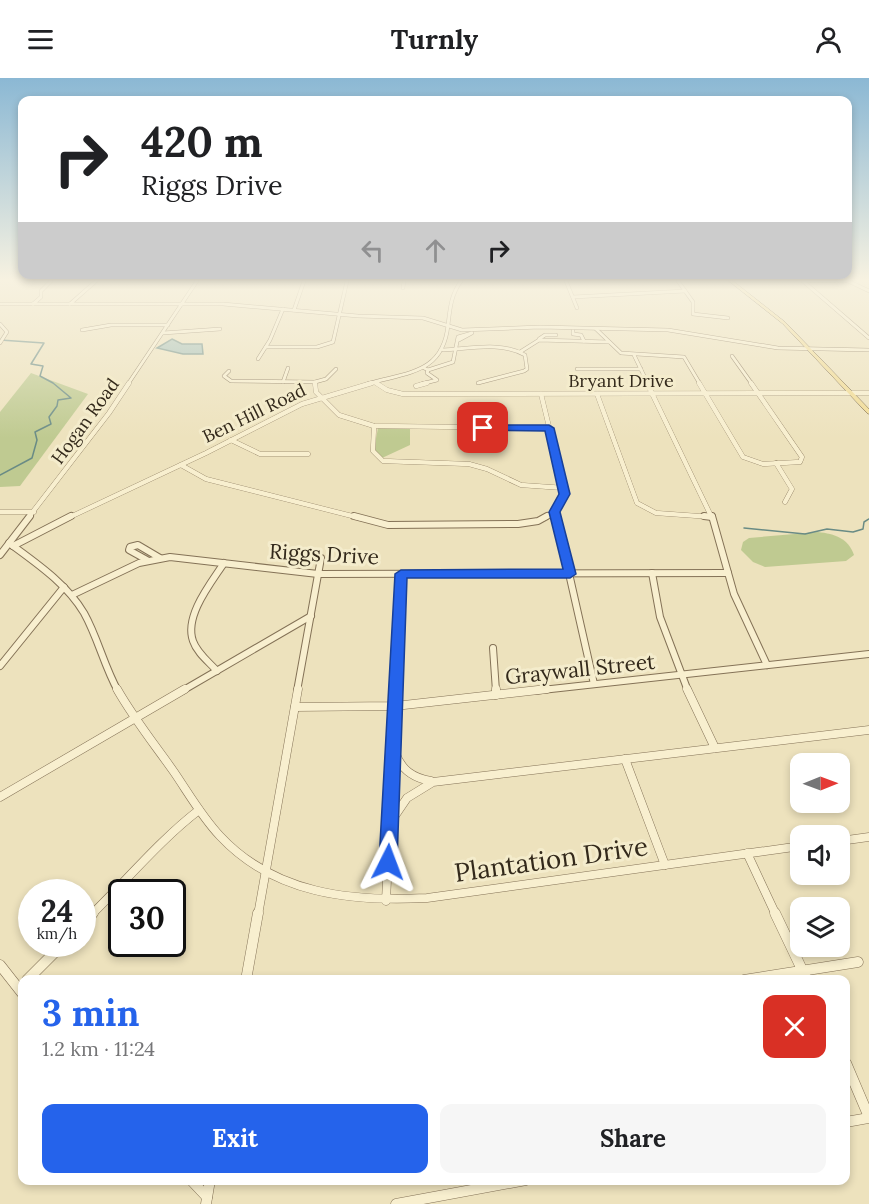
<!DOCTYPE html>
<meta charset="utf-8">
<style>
body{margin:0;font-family:Lora,serif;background:#f6f6f6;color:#202124;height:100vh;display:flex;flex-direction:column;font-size:22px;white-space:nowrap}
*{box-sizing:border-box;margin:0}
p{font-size:20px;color:#757577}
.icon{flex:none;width:33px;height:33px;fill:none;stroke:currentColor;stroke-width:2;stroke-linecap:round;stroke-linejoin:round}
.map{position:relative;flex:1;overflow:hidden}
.details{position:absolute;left:18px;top:897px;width:832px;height:210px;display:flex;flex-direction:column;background:#fff;border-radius:12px;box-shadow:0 3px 9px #0003}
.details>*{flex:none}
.hud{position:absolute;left:18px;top:18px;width:834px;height:183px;border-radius:12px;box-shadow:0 3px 9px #0003;background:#fff;color:#202124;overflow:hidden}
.needle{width:39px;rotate:89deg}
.buttons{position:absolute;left:790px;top:675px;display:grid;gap:12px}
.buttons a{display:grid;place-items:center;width:60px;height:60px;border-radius:12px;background:#fff;box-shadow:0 3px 9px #0003;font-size:30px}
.speed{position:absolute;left:18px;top:801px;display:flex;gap:12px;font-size:30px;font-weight:700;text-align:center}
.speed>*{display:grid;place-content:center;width:78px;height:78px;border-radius:50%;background:#fff;box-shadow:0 3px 9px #0003;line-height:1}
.speed small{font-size:15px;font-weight:400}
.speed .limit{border:3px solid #111;border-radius:9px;background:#fff;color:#111}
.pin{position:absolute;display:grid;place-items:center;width:51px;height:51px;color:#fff;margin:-26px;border-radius:12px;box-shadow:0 3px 9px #0006}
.me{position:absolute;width:66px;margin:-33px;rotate:3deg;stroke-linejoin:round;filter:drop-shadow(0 0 4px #0008)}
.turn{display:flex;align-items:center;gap:21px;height:126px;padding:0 24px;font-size:27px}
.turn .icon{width:78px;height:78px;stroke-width:2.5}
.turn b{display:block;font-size:42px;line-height:51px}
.lanes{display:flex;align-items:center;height:57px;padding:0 24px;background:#0003;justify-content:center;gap:30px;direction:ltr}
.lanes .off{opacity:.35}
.round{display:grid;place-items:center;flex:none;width:63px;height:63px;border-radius:12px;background:#f6f6f6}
.head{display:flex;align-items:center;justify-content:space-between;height:102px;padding:0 24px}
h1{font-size:36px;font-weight:700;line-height:45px;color:#2563eb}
.primary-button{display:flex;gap:12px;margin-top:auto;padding:12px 24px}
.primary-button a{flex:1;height:69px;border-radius:12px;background:#2563eb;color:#fff;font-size:24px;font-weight:700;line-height:69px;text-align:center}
.primary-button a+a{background:#f6f6f6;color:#202124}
header{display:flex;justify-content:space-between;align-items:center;height:78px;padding:0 24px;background:#fff;font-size:27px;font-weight:700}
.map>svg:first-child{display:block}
.green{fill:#bfca91}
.water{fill:#a1beb7;stroke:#698b85;stroke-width:1.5}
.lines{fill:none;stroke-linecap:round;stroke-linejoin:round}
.stream{stroke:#698b85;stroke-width:1.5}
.minor-far4-casing{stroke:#847257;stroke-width:4}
.minor-far3-casing{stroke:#847257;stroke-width:5}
.minor-far2-casing{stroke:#847257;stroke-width:8}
.minor-far1-casing{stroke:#847257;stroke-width:9}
.minor-casing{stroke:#847257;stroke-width:11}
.major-casing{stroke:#51402b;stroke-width:1}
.minor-far4{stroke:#f8efcf;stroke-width:3}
.minor-far3{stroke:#f8efcf;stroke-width:4.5}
.minor-far2{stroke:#f8efcf;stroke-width:6}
.minor-far1{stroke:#f8efcf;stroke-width:8}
.minor{stroke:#f8efcf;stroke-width:10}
.major{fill:#f1db94;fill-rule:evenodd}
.route{fill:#2563eb;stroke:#184099;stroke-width:1.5}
.labels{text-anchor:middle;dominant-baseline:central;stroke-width:6;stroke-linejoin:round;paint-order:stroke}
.far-street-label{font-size:18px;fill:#33291b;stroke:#f4eccc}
.street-label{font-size:21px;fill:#33291b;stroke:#f4eccc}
.near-street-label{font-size:26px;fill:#33291b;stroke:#f4eccc}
</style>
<header><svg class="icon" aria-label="menu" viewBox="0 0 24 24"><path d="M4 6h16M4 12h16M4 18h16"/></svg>Turnly<svg class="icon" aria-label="person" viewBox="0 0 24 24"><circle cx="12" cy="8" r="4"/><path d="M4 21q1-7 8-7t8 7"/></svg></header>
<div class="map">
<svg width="869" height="1126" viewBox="0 0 869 1126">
<rect width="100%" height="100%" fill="#ede2bd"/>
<g class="green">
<path d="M31 295 88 316 20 408 0 409V334Z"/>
<path d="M378 350 410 351V367L382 380 374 371Z"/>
<path d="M818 454C835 456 848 460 854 477L846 483 765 489 753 484 741 472 743 464 749 460Z"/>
</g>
<path class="water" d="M172 261 182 266H202L203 276H183L157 270Z"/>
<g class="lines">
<g class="stream">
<path d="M0 262 44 265 31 286 43 288 40 298 53 305 71 320 58 322 57 328 49 339 51 346 35 354 37 362 32 380 0 397"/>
<path d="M744 450 805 456 827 451 853 454 863 451 864 444 869 441"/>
</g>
<defs>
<g id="minor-far4">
<path d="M566 203 577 230"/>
<path d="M678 203 693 224V236L728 240"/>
<path d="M803 203 869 260"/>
<path d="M803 203H848"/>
<path d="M848 203 869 213"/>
<path d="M403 210 404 203"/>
<path d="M573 219 685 213"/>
<path d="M0 226H223L358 238 423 240 462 252 540 249 668 252 778 270 869 272"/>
<path d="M33 226 41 219V213L51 203"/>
<path d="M70 226 96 203"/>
<path d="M294 232 304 203"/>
<path d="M0 246 7 254 0 265"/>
<path d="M596 251 621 275 684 279 700 306"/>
<path d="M82 252 111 247H168"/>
<path d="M573 253V256L581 257 584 263"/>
<path d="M163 255 220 251"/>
<path d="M539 261 545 257H556"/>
<path d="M266 269H317L333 264 347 203"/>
<path d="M443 272C469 271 501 263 525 277L527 291 524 293 478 305"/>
<path d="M520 274 539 262 609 264"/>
<path d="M634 277 648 306"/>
<path d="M732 278 752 306"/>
<path d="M258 281 270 262 283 231"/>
<path d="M424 290 428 292 453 284 458 259 472 255 459 262"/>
<path d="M577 291H641"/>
<path d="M229 293 224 298 231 303 315 304 326 301 336 291"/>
<path d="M283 304 288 290"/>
<path d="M315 304V306"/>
<path d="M376 305 378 306"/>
<path d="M128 306 197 203"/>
<path d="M367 306C407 294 443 296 448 247 450 230 451 217 461 203"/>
<path d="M421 306 437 302 427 295 428 292"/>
</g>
<g id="minor-far3">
<path d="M315 305 316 314 339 337 374 348 549 350"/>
<path d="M376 305 387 312 403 316 869 315"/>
<path d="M647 305 712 440"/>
<path d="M699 305 743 379 763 386 800 384 802 379 751 305"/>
<path d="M416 308 427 305"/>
<path d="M541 316 564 410 563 422 555 434 556 440"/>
<path d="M597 316 637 425 656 435 712 439"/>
<path d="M374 348 373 373 383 383 469 386 487 391 521 407 564 410"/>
<path d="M231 362 260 376H308"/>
<path d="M776 385 792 411 785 424"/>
<path d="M181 387 206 401 360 440"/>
<path d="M0 434H34"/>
<path d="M28 440 109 335 129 305"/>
<path d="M68 440 206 375 302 326 372 305"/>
<path d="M544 440 555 434"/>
</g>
<g id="minor-far2">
<path d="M354 438 388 447 518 446 538 443 547 438"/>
<path d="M556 438 594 606"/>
<path d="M704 438 712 439"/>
<path d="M712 438 734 516 767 587"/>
<path d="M9 465C36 485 66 505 84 535 98 560 104 588 118 613"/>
<path d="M13 468 71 438"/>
<path d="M0 477 30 438"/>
<path d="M147 482 129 472 130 469 138 467 160 480"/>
<path d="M652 495 660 539 688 613"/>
<path d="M72 517 139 485 170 479 318 496 728 495"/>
<path d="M493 570 496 613"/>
<path d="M0 588 64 509"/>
<path d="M217 593C209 584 197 575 193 563 184 538 211 505 224 485"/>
<path d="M182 613 311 538"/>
<path d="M297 613 321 480"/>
<path d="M396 613 401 496"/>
<path d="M533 613 869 576"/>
</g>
<g id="minor-far1">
<path d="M117 611C134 641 155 667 174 694 189 716 202 739 220 758 274 816 351 824 427 820L801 768"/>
<path d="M496 611V617"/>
<path d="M687 611 715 670"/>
<path d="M295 629 395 628 547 611"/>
<path d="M395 674C401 692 413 700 431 703"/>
<path d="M625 681 665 787"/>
<path d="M0 719 185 611"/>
<path d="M390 745 407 720 433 704 869 652"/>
<path d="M840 763 869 759"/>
<path d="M747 775 776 837"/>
<path d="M386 823 396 611"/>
<path d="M91 837C127 802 160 762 199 732"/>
<path d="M258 837 298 611"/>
</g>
<g id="minor">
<path d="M775 835 807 902"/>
<path d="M82 846 93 835"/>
<path d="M0 887 22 915"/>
<path d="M27 902 63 866"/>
<path d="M246 902 258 835"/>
<path d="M744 902 858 884"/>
<path d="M846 985 869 1039"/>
<path d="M846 1044 869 1040"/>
<path d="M191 1102 207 1119"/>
<path d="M206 1126 210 1102"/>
<path d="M396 1126 526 1102"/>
</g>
<path id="major" d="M729 203H733L785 244 869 331V336L867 335 783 246Z"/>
</defs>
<use href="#minor-far4" class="minor-far4-casing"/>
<use href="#minor-far3" class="minor-far3-casing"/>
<use href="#minor-far2" class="minor-far2-casing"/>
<use href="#minor-far1" class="minor-far1-casing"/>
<use href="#minor" class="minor-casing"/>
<use href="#major" class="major-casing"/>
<use href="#minor-far4" class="minor-far4"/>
<use href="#minor-far3" class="minor-far3"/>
<use href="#minor-far2" class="minor-far2"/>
<use href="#minor-far1" class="minor-far1"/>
<use href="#minor" class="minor"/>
<use href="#major" class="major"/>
</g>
<linearGradient id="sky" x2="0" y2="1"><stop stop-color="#8bb8d4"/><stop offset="0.56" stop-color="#f7f2e1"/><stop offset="1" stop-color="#f7f2e1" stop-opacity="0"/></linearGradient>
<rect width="869" height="360" fill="url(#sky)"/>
<path class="route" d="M483 347H549L554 350 570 416 560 434 576 496 570 500H407L397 784 394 790 388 793 381 790 379 784 395 496 401 492 563 491 549 434 559 416 545 353 479 352 478 350Z"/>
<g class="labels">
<g class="far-street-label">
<text x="621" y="302">Bryant Drive</text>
<text transform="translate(254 335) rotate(-26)">Ben Hill Road</text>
<text transform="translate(85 343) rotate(-54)">Hogan Road</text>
</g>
<g class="street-label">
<text transform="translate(324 476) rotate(3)">Riggs Drive</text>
<text transform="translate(580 591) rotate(-6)">Graywall Street</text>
</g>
<g class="near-street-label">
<text transform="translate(551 781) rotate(-8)">Plantation Drive</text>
</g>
</g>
</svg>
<div class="buttons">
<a><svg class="needle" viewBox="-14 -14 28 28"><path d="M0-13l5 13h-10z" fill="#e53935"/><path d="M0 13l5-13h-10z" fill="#757577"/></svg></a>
<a><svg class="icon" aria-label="sound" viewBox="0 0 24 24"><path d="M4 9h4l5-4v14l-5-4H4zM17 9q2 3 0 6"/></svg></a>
<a><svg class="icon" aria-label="layers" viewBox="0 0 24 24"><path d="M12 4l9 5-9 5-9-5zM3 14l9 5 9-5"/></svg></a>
</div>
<div class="speed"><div>24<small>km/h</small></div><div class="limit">30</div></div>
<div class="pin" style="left:483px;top:350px;background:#d93025"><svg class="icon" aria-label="arrive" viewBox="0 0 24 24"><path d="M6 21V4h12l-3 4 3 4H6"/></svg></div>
<svg class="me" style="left:388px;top:784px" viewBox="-20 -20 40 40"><path d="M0-17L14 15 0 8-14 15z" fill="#2563eb" stroke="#fff" stroke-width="4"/></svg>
<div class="hud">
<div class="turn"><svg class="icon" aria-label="right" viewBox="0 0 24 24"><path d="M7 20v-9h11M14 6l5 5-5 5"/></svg><div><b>420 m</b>Riggs Drive</div></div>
<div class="lanes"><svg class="icon off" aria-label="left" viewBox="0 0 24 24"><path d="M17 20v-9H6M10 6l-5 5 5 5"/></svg><svg class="icon off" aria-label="ahead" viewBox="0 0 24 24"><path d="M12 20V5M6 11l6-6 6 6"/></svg><svg class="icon" aria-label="right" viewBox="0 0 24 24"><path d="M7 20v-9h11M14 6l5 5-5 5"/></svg></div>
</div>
<section class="details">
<div class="head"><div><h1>3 min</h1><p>1.2 km · 11:24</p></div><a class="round" style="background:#d93025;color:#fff"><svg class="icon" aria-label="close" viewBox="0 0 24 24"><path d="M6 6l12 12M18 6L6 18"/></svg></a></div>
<div class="primary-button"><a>Exit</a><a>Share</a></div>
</section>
</div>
